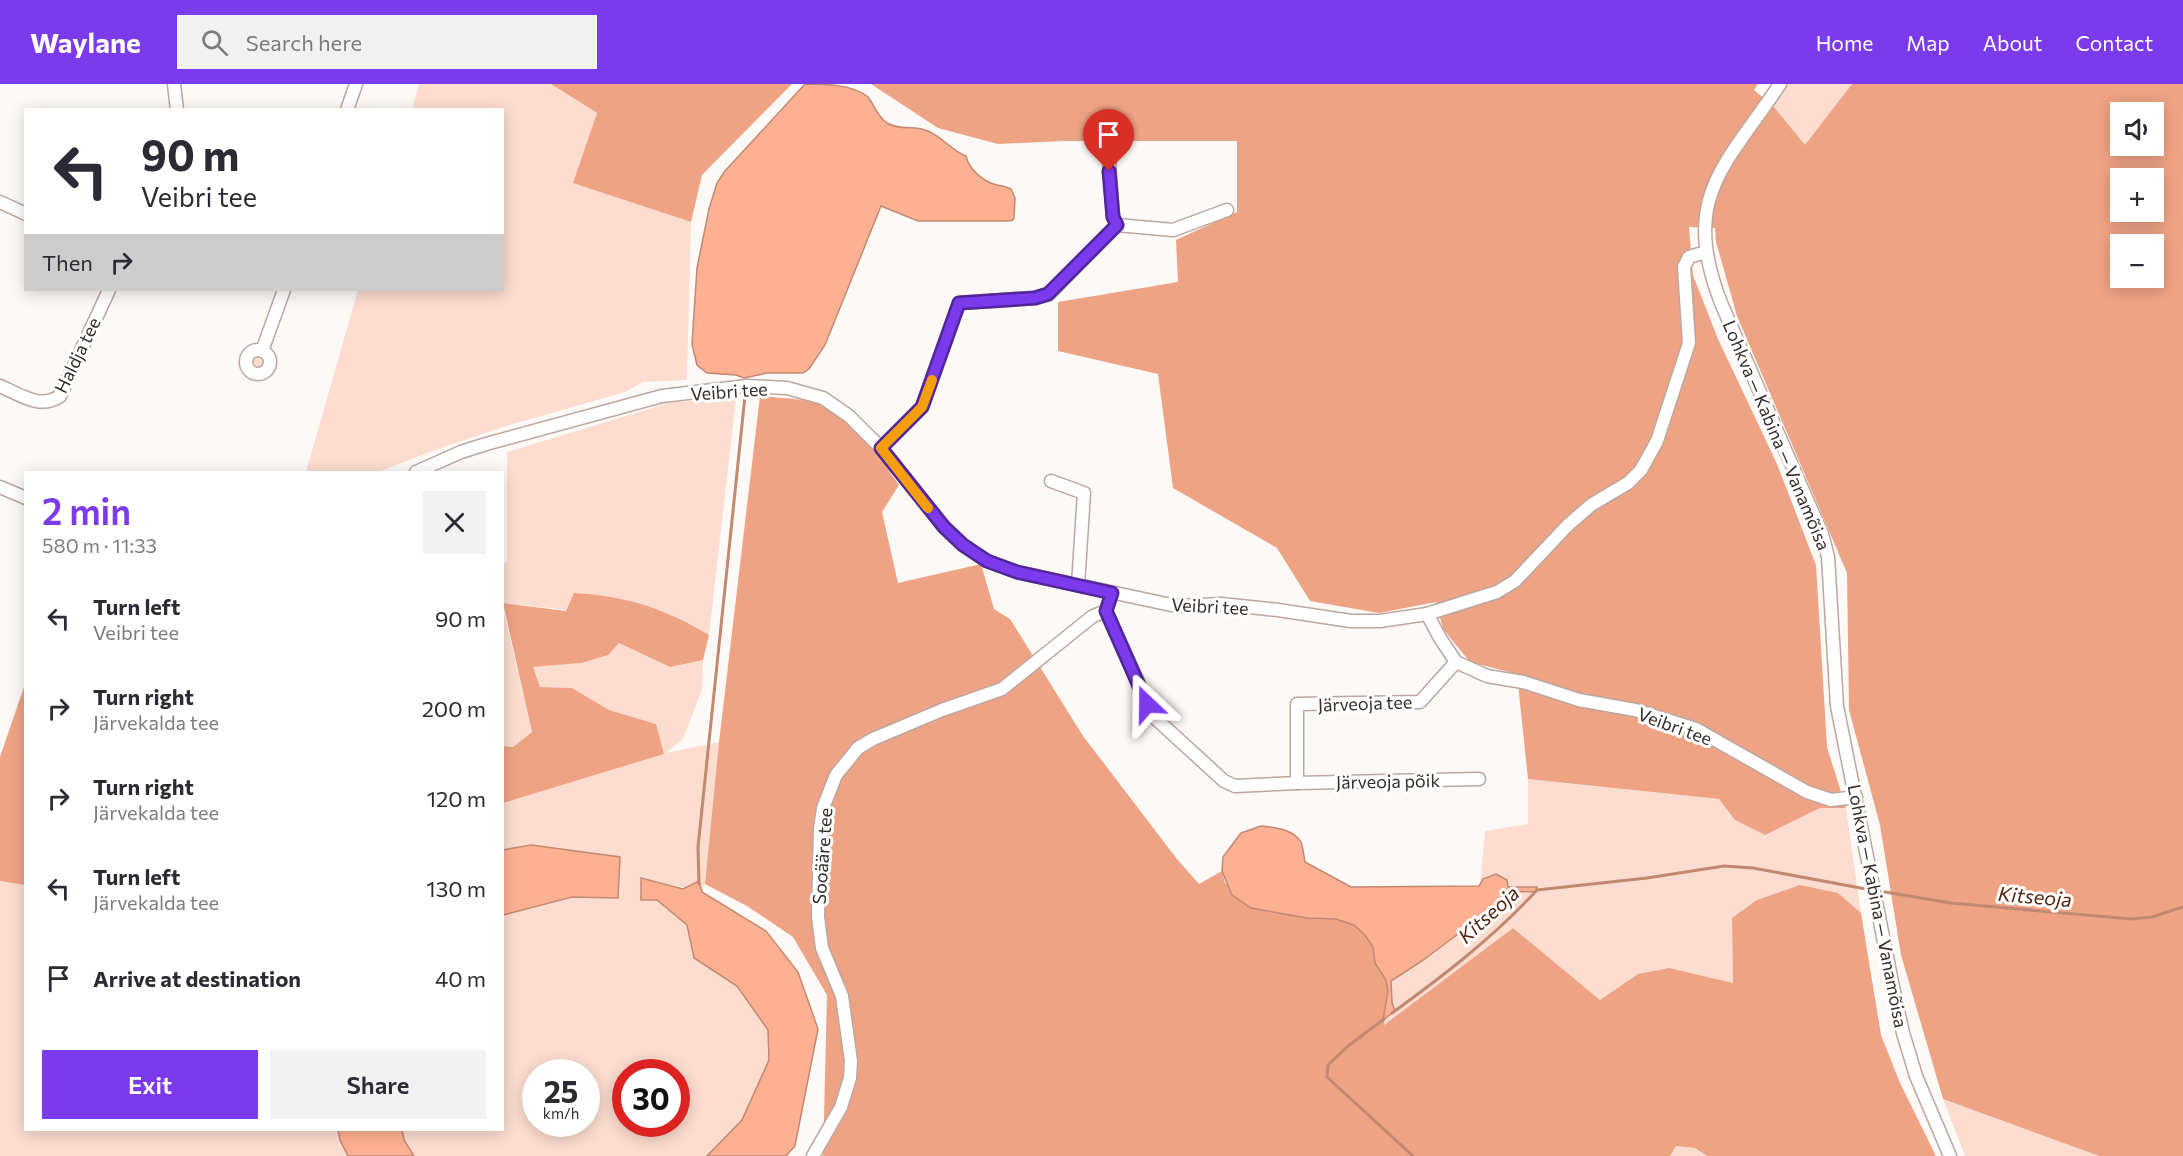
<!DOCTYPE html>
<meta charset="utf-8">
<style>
body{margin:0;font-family:Commissioner,sans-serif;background:#f2f2f3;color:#2b2b33;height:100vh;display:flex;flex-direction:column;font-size:22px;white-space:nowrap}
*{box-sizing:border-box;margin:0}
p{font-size:20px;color:#7c7c81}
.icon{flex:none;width:33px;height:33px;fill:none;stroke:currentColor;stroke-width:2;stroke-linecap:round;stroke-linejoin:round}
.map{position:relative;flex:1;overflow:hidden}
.details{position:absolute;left:24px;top:387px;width:480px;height:660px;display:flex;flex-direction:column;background:#fff;border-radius:0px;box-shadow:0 3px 15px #0003}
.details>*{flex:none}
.top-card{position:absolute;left:24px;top:24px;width:480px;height:183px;border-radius:0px;box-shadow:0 3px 15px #0003;background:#fff;color:#2b2b33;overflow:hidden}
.controls{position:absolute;left:2110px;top:18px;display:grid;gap:12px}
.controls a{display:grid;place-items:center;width:54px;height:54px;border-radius:0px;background:#fff;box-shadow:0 3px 15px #0003;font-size:30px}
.speed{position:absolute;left:522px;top:975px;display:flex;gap:12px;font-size:30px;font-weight:700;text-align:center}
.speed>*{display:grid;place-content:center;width:78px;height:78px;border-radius:50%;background:#fff;box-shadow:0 3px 15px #0003;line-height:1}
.speed small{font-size:15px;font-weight:400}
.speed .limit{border:9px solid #d22;background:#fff;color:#111}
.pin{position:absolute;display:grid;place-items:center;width:51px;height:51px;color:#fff;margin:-62px -26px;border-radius:50% 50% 50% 0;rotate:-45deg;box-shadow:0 0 6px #0007}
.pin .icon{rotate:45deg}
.me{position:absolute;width:66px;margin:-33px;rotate:337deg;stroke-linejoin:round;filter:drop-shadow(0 0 4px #0008)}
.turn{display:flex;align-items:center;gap:21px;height:126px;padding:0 18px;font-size:27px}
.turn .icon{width:78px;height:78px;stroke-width:2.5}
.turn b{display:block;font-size:42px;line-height:51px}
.then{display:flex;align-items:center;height:57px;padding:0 18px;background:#0003;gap:12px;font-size:22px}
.round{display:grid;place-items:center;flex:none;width:63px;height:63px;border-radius:0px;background:#f2f2f3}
.head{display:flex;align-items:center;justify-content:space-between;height:102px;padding:0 18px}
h1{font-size:36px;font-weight:600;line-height:45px;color:#7c3aed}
.cta{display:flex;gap:12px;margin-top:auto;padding:12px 18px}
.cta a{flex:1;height:69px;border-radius:0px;background:#7c3aed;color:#fff;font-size:24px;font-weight:600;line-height:69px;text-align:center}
.cta a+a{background:#f2f2f3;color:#2b2b33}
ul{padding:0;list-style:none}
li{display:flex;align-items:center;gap:18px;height:90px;padding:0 18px}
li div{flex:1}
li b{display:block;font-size:22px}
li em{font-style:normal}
header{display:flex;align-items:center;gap:36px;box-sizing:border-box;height:84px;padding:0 30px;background:#7c3aed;color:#fff}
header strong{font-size:28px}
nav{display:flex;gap:33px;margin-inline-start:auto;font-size:21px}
.search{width:420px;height:54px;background:#f2f2f3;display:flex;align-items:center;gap:15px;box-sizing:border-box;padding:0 21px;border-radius:0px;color:#7c7c81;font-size:22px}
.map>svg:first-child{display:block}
.green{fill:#fdddd0;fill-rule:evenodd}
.forest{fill:#efa385;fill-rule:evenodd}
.water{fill:#feb192;stroke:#c18972;stroke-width:1.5}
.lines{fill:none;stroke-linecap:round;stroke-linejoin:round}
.stream{stroke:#c18972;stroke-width:3}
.minor-casing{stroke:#bba79f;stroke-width:15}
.minor{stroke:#fff;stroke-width:12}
.route-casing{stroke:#51269a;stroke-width:15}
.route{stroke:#7c3aed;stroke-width:10}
.slow{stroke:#f59e0b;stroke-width:10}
.labels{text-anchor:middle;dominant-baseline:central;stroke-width:6;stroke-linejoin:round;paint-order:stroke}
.street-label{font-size:18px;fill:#342c29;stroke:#fff}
.water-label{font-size:20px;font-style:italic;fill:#54240f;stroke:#fff}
</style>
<header>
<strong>Waylane</strong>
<div class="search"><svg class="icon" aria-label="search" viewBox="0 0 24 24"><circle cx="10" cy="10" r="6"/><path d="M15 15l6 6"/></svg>Search here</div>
<nav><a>Home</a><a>Map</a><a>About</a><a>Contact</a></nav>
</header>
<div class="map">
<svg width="2183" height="1072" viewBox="0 0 2183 1072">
<rect width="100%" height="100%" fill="#fdf9f7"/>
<g class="green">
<path d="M419 0H551L597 29 574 99 691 138 687 296 643 298 625 308 503 343 438 365 378 388H306L358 206H502V26L412 25Z"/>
<path d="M1787 0H1852L1805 62 1773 22Z"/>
<circle cx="257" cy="278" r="9"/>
<path d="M736 315 709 551 689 539 503 519V479L507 478V368L672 318Z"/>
<path d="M502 520 532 648 513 663 503 662Z"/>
<path d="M619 559 670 583 703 576 702 606 683 655 666 669 719 658 705 800 702 808 642 794V816H657L687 841 695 874 737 902 768 946 769 976 742 1036 707 1072H414L404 1056 402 1046H502L503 831 572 813 618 814 531 761 503 766V719L664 670 655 640 609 626 572 604 540 603 533 583 581 579ZM536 988H586V1040H536ZM626 988H676V1040H626Z"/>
<path d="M1528 695 1719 715 1735 736 1765 751 1820 724H1846L1861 829 1838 809 1732 834 1733 899 1668 884 1638 890 1600 916 1513 844 1384 941 1383 936 1395 927 1392 918 1391 897 1422 877 1502 817 1507 807 1537 803 1480 802 1485 747 1528 740Z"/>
<path d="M0 797 25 801 26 1046H338L340 1056 348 1072H0Z"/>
<path d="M1943 1015 2099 1072H1965Z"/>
<path d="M1675 1062 1695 1064 1707 1072H1670Z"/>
</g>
<g class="forest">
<path d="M551 0H792L702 91 691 138 573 99 597 29Z"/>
<path d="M871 0H1758L1754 6 1773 22 1805 61 1852 0H2183V1072H2099L1943 1015 1901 871 1880 741 1849 626 1847 489 1737 232 1716 158 1715 144 1689 143 1693 191 1718 255 1777 380 1816 481 1827 663 1846 724H1820L1765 751 1735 736 1719 715 1528 695 1517 590 1470 578 1443 545 1436 518 1379 529 1310 517 1277 464 1173 404 1158 290 1058 267V218L1178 198 1176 156 1237 128V57H1064L998 60 938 44ZM2121 28H2154V62H2121ZM2121 94H2154V128H2121ZM2121 160H2154V194H2121Z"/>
<path d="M760 312C779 314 799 314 817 319 855 329 877 370 899 401L882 428 898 499 981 480 994 525 1010 535 1083 652 1177 775 1199 800 1222 787 1225 799 1307 834 1336 835 1354 841 1365 851 1373 863 1375 879 1386 896 1388 907 1384 941 1513 844 1600 916 1638 890 1669 884 1733 899 1732 834 1757 816 1800 801 1838 809 1861 829 1881 951 1900 999 1936 1072H1707L1695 1064 1676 1062 1670 1072H823L827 911 793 853 747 822 705 800 719 658Z"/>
<path d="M574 509C626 512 664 524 709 551L703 576 670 583 619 559 608 571 581 579 533 583 540 603 572 604 609 626 656 640 664 670 503 719V662L513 663 532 648 503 519 566 527Z"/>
<path d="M25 600V801L0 797V673Z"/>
</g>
<g class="water">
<path d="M805 0C825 0 852 0 868 13 875 22 877 32 887 39 900 47 915 41 928 47 942 53 954 68 966 72 969 86 984 98 997 101 1003 102 1006 102 1011 105L1015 114 1014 134 1013 136 1008 137H918L881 122 825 261 809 285 803 289H767L744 294 736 291 707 289 697 281 692 260 697 184 709 125 717 99 725 87Z"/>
<path d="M1261 742C1274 743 1293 745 1301 758 1303 763 1304 773 1305 778L1351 803 1479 802 1483 795 1496 790 1507 796 1508 803H1537L1535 808 1507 807 1502 817 1422 877 1391 897 1392 918 1395 927 1383 936 1388 907 1386 896 1375 879 1373 863 1365 851 1354 841 1336 835 1307 834 1251 824 1232 811 1222 787 1223 773 1241 749Z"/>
<path d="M531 761 620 773 618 814 572 813 503 831V766Z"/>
<path d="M641 794 683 805 699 797 702 808 766 847 798 888 818 945 795 1062 786 1072H707L742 1036 769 976 768 946 737 902 694 874 687 841 657 816H641Z"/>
<path d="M338 1046H402L404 1056 414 1072H348L340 1056Z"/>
</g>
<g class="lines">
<g class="stream">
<path d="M699 800 698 763 745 312"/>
<path d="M1885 808 1951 819 2131 835 2152 833 2183 823"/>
<path d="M1392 929C1443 892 1494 853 1537 806L1647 794 1724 782 1753 784 1866 805"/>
<path d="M1384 935 1348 962 1328 981 1327 993 1413 1072"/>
</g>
<defs>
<g id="minor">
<path d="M174 0 177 26"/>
<path d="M1780 0C1725 83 1680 112 1721 219L1822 450 1828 473 1837 622 1893 903 1903 949 1916 992 1950 1072"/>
<path d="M347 26 356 0"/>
<path d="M1107 48 1113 133 1117 141"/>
<path d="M0 118 26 130"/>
<circle cx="258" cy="278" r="12"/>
<path d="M262 267 284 206"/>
<path d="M0 302C19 310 40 326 60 312L109 206"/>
<path d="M881 364 922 323 959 219 1035 214 1049 210 1117 141 1173 146 1227 126"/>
<path d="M416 388 461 368 486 360 662 312 747 302 787 304 823 314 849 332 881 364 944 443 963 461 987 477 1017 488 1176 522 1221 520 1278 526 1351 537H1380L1427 530 1440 554 1456 578 1487 592 1523 598 1579 616 1635 626 1696 645 1807 708 1831 716 1856 713"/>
<path d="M1051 397 1084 409 1078 501"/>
<path d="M0 403 26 414"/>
<path d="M1106 527 1154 633 1224 697 1235 702 1297 699V620L1420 618 1456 578"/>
<path d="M1427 530 1497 508 1515 497 1567 442 1591 421 1628 399 1641 386 1657 357 1689 259 1684 183 1689 173 1706 168"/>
<path d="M1297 699 1479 695"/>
<path d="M813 1072 841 1023 850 994 851 977 842 912 822 864 818 833 820 745 823 724 836 691 858 664 873 655 942 626 1002 605 1093 532 1106 527 1112 509"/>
</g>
</defs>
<use href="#minor" class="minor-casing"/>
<use href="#minor" class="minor"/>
</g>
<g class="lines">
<defs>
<path id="route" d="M1109 87 1113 133 1117 141 1048 210 1035 214 959 219 922 323 881 364 944 443 963 461 987 477 1017 488 1112 509 1106 527 1147 620"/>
</defs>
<use href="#route" class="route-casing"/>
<use href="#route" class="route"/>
<path class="slow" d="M928 424 881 364 922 323 932 296"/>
</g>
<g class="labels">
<g class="street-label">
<text transform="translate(77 271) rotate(-64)">Haldja tee</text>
<text transform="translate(729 307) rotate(-4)">Veibri tee</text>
<text transform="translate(1777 351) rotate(67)">Lohkva — Kabina — Vanamõisa</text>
<text transform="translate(1210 522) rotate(3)">Veibri tee</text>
<text transform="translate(1365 619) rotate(-2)">Järveoja tee</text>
<text transform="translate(1675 642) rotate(20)">Veibri tee</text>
<text transform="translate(1388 697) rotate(-1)">Järveoja põik</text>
<text transform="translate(822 772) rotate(-86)">Sooääre tee</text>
<text transform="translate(1878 822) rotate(79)">Lohkva — Kabina — Vanamõisa</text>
</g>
<g class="water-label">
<text transform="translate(2035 812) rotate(5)">Kitseoja</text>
<text transform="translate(1488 830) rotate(-42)">Kitseoja</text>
</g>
</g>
</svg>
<div class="controls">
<a><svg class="icon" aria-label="sound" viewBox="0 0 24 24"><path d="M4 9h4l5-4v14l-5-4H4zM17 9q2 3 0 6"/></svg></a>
<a>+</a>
<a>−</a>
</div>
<div class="speed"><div>25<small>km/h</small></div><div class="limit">30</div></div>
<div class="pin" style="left:1109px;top:87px;background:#d93025"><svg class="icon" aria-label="arrive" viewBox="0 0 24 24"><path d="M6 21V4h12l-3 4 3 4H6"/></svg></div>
<svg class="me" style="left:1147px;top:620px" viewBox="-20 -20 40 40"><path d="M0-17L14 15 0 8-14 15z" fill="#7c3aed" stroke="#fff" stroke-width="4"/></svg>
<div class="top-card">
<div class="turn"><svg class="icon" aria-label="left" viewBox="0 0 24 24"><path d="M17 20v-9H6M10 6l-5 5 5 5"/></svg><div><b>90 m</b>Veibri tee</div></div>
<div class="then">Then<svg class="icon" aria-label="right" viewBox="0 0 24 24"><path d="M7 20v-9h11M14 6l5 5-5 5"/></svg></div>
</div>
<section class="details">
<div class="head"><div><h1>2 min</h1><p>580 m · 11:33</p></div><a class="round"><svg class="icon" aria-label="close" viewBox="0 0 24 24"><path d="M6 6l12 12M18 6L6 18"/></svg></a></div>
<ul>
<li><svg class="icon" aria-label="left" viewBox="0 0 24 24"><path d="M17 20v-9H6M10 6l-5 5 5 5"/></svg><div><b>Turn left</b><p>Veibri tee</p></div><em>90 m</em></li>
<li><svg class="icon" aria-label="right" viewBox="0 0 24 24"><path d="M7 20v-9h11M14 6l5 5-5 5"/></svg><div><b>Turn right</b><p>Järvekalda tee</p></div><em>200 m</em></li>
<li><svg class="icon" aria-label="right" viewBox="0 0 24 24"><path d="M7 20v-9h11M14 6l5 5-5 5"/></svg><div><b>Turn right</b><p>Järvekalda tee</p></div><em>120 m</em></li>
<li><svg class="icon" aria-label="left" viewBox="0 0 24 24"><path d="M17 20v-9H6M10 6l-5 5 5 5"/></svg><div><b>Turn left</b><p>Järvekalda tee</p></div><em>130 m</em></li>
<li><svg class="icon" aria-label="arrive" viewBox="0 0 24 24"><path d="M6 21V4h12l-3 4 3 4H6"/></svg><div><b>Arrive at destination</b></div><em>40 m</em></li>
</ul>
<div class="cta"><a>Exit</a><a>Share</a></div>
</section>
</div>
